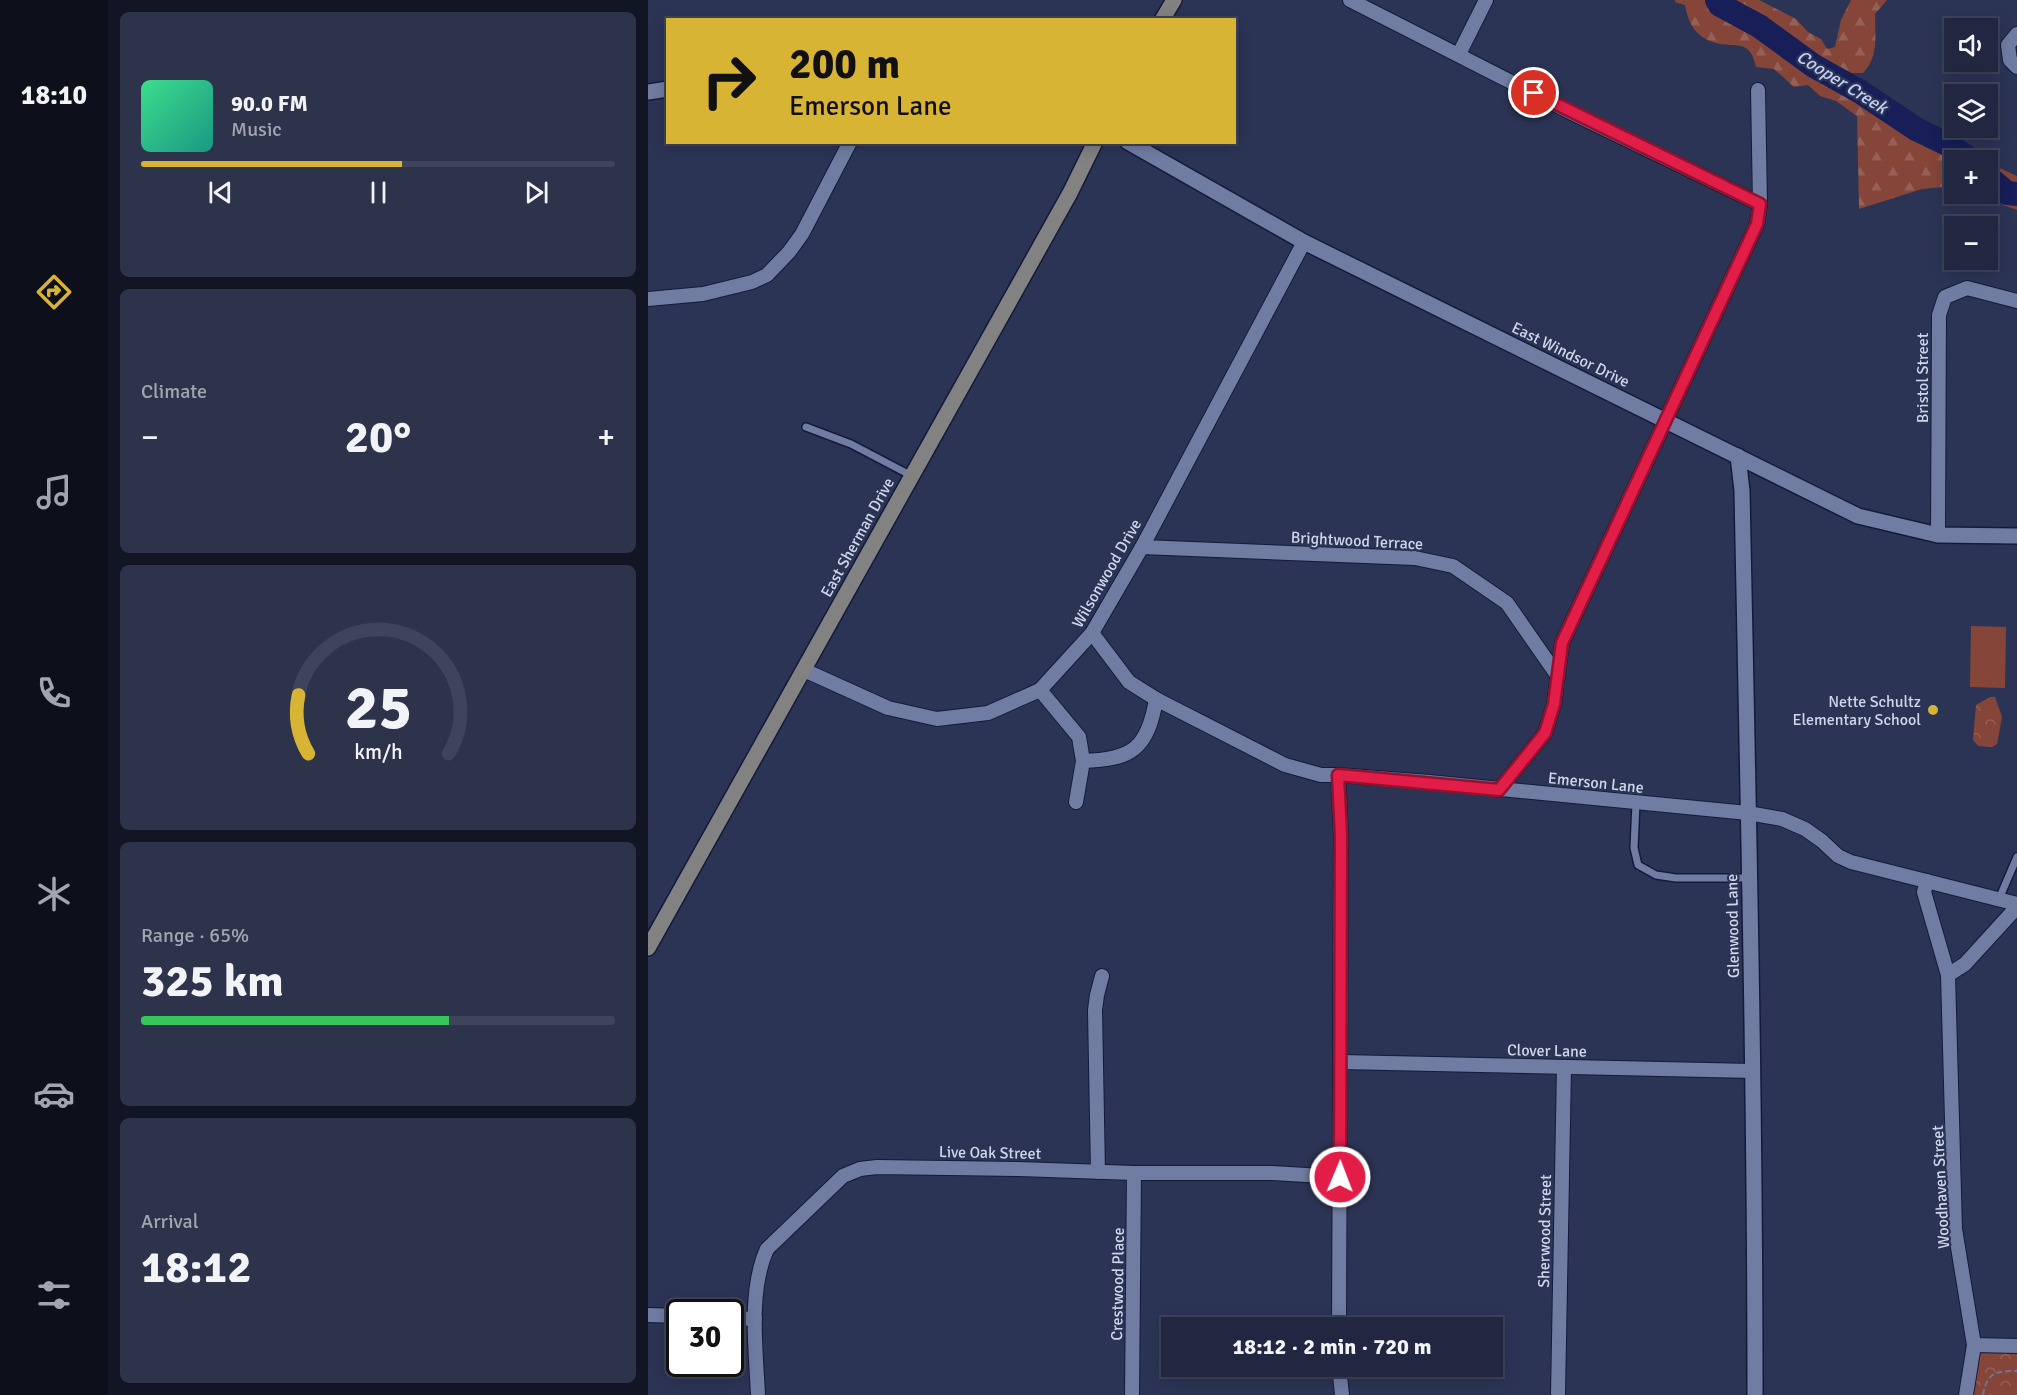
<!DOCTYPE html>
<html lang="en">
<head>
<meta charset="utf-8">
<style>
  body { margin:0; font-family:Signika,sans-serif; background:#2d334b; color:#f1f3f6; height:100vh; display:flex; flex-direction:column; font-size:22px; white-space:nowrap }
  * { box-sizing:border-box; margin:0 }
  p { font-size:20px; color:#a2a5b1 }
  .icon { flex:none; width:33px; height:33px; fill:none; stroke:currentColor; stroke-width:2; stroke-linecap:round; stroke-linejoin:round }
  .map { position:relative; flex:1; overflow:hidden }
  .sheet { display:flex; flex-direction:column; gap:12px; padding:12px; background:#121523; width:540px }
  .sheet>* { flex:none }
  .hud { position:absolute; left:18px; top:18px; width:570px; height:126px; border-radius:0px; box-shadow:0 3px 15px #0003,0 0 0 2px #3e4459; background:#d8b434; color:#111; overflow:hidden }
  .tools { position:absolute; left:1296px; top:18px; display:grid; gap:12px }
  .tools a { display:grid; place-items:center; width:54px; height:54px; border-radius:0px; background:#212740; box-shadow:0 3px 15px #0003,0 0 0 2px #3e4459; font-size:30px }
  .speed { position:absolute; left:18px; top:1299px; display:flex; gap:12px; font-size:30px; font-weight:700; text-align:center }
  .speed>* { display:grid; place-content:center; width:78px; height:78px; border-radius:50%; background:#212740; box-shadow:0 3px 15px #0003,0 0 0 2px #3e4459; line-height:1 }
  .speed .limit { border:3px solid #111; border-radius:9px; background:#fff; color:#111 }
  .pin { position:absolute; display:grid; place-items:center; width:51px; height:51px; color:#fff; margin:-26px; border:3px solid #fff; border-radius:50%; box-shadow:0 2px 6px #0007 }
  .me { position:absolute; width:66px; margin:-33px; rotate:1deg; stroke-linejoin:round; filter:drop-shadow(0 0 4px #0008) }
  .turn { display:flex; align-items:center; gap:21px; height:126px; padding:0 24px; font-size:27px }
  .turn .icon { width:78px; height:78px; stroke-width:2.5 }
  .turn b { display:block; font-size:42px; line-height:51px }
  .big { font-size:45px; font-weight:700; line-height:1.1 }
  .sheet .card { flex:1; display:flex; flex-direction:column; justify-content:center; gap:9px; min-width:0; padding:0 21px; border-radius:9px; background:#2d334b }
  .sheet .dial { align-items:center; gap:0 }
  .dial svg { height:156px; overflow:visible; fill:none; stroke:#3e4459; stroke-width:7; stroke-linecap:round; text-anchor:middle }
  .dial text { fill:#f1f3f6; stroke:none }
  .song { display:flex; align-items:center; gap:18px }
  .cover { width:72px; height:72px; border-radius:9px; background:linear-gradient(135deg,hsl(150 70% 55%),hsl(170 70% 35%)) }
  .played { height:6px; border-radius:3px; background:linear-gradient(90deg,#d8b434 55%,#3e4459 55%) }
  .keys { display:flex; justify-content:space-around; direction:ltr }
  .heat { display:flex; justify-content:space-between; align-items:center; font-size:33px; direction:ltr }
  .charge { height:9px; border-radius:4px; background:linear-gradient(90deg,#34c759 65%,#3e4459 0) }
  .trip { position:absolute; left:513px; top:1317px; width:342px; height:60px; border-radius:0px; background:#212740; box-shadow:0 3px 15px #0003,0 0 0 2px #3e4459; font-weight:700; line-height:60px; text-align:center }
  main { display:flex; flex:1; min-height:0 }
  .dock { display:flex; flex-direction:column; width:108px; justify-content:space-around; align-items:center; background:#0d101a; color:#a2a5b1 }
  .dock .icon { width:42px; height:42px }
  .dock .active { color:#d8b434 }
  .dock b { font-size:27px; color:#f1f3f6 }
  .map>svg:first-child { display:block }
</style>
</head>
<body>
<main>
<nav class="dock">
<b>18:10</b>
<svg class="icon active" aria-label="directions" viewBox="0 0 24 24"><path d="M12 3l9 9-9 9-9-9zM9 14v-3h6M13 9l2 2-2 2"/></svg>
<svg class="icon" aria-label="music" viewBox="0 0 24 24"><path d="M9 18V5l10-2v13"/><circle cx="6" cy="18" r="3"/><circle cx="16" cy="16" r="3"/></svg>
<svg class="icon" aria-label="phone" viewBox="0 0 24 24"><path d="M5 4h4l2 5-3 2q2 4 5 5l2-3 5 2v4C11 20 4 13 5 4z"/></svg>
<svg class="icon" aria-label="climate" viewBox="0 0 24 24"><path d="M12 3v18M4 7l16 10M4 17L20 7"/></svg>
<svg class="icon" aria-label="car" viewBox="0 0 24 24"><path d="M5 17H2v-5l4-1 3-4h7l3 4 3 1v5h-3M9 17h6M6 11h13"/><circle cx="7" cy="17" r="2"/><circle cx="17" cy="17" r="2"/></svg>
<svg class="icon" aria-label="filters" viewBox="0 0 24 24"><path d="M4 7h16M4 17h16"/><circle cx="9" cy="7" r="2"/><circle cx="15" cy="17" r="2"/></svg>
</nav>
<section class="sheet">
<div class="card">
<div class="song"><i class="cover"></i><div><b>90.0 FM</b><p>Music</p></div></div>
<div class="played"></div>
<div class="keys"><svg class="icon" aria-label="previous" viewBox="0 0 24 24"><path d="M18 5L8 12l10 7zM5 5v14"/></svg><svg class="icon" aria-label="pause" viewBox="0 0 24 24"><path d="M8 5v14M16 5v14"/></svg><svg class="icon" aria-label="next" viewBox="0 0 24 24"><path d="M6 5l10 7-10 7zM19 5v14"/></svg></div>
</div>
<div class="card"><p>Climate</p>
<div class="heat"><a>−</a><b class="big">20°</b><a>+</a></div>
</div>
<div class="card dial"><svg viewBox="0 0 100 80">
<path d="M14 69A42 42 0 1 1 86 69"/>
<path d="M14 69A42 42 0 0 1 9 39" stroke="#d8b434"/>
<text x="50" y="56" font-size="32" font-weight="700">25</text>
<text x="50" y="72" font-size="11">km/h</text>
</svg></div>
<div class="card"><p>Range · 65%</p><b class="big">325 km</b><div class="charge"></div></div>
<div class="card"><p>Arrival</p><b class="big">18:12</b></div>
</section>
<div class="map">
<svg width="1369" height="1395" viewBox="0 0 1369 1395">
  <defs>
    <pattern id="forest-firs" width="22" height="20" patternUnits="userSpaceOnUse" patternTransform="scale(1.5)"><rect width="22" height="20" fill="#854639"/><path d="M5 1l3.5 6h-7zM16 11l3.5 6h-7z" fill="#956056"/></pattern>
    <pattern id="park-crowns" width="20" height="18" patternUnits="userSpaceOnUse" patternTransform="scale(1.5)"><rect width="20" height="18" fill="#854639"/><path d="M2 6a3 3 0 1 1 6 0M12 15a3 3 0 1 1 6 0" fill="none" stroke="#956056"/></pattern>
  </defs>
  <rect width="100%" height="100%" fill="#2c3455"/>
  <g fill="url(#forest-firs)">
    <path d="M1027 0H1111L1148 19 1160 32 1173 39 1179 49 1187 47 1193 20 1203 0H1239L1227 14C1227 35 1231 57 1215 73H1201L1191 83C1221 96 1246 119 1273 138 1284 146 1297 152 1308 160H1306V186L1274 189 1211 209 1209 116 1188 101 1172 96 1160 85 1146 87 1126 69 1108 67C1106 59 1104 51 1096 47 1089 44 1080 46 1072 44 1050 39 1041 27 1037 5L1027 2Z"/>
    <polygon points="1340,163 1369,176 1369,210 1355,205 1340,192"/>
  </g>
  <g fill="url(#park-crowns)">
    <polygon points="1342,697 1347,697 1354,717 1349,744 1344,747 1330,746 1325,740 1328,705"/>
    <polygon points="1326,1345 1369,1346 1369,1395 1317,1395"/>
  </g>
  <polygon fill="#854639" points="1323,626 1358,627 1357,688 1322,687"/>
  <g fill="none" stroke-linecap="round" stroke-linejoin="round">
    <g stroke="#171e58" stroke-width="24">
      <polyline points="1069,0 1072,5 1111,26 1166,66 1211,91 1268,129 1303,146 1323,160"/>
      <polyline points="1340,177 1359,193 1369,194"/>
    </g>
    <defs>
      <g id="service">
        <polyline points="158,427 203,444 264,476"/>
        <polyline points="988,803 986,848 990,865 1008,875 1028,878 1101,878"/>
        <polyline points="1351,899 1369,857"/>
      </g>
      <g id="minor">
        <polyline points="702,0 924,113 1112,204"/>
        <polyline points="1369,34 1360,45 1362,60 1369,67"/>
        <polyline points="811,54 838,0"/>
        <polyline points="0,299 55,294 104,282 119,275 141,252 154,234 202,142"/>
        <polyline points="1290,535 1291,315 1297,297 1319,288 1369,301"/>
        <polyline points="494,547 767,558 805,566 859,603 909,675"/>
        <polyline points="444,633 481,682 508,699 637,765 673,775 690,775 781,782 1100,813 1134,819 1157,829 1174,841 1190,856 1203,862 1369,904"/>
        <polyline points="156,670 240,708 289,719 340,713 392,690 444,633 494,547 656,242"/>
        <polyline points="392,690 431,737 435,761 428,802"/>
        <path d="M435 761C484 760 500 748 508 699"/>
        <polyline points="690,775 693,835 691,1328"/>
        <polyline points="851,790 897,733 906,704 914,643 1109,224 1112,204 1110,90"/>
        <polyline points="1279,881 1276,892 1300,975 1307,1229 1326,1345 1318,1395"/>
        <polyline points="1300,975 1317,964 1369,907"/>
        <polyline points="693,1062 1105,1071"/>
        <polyline points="450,1172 447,1010 449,995 454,976"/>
        <polyline points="0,1315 32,1316"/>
        <polyline points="82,1318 107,1319"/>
        <polyline points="1326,1345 1369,1346"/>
        <polyline points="691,1366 694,1395"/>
        <path d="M110 1395C108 1350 100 1291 119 1249L195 1176 212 1169 229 1167 371 1169 486 1173H625L691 1177"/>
        <polyline points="484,1395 486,1173"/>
        <polyline points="910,1395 916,1067"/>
      </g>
      <g id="tertiary">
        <polyline points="0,92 20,89"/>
        <polyline points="480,142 656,242 1210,516 1290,535 1369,536"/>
        <path d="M1090 456 1094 491C1100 792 1107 1094 1107 1395"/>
      </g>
      <g id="secondary">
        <polyline points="514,20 526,0"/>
        <polyline points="0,948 422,193 447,142"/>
      </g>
    </defs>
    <use href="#service" stroke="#141a3a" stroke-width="10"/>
    <use href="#minor" stroke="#141a3a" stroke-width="16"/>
    <use href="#tertiary" stroke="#141a3a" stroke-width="18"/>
    <use href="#secondary" stroke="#141a3a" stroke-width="18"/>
    <path stroke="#6e7692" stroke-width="2" stroke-dasharray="6 3" stroke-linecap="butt" d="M1335 1395C1339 1372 1348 1371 1369 1371"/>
    <use href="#service" stroke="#717ca3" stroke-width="7"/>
    <use href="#minor" stroke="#717ca3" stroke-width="14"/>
    <use href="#tertiary" stroke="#717ca3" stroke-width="15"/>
    <use href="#secondary" stroke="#838283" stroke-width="15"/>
  </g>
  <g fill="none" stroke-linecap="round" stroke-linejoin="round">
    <defs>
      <polyline id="route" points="692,1177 693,835 690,775 851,790 897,733 906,704 914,643 1109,224 1112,204 886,93"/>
    </defs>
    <use href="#route" stroke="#92132f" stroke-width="15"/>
    <use href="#route" stroke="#e11d48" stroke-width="10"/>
  </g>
  <circle fill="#d8b434" stroke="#2c3455" stroke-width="2" cx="1285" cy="710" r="6"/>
  <g text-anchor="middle" stroke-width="4.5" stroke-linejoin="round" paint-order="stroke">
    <g font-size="16" fill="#cfd6eb" stroke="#2c3455">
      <text transform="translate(923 354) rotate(26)" y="6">East Windsor Drive</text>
      <text transform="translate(1274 378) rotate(-90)" y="6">Bristol Street</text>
      <text transform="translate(209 537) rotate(-61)" y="6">East Sherman Drive</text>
      <text transform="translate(709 540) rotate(3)" y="6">Brightwood Terrace</text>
      <text transform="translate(458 573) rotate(-60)" y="6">Wilsonwood Drive</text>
      <text transform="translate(948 782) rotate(6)" y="6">Emerson Lane</text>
      <text transform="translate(1084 926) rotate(-91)" y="6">Glenwood Lane</text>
      <text transform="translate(899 1050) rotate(1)" y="6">Clover Lane</text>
      <text transform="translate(342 1152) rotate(1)" y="6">Live Oak Street</text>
      <text transform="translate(1292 1187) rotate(-93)" y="6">Woodhaven Street</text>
      <text transform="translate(896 1231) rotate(-89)" y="6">Sherwood Street</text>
      <text transform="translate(469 1284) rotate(-89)" y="6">Crestwood Place</text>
    </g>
    <g font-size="16" fill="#cfd6eb" stroke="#2c3455" text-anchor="end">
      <text x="1273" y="707">Nette Schultz<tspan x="1273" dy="18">Elementary School</tspan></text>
    </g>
    <g font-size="18" font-style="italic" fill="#c4cff5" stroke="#2c3455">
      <text transform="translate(1194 82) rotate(32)" y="6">Cooper Creek</text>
    </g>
  </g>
</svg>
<div class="tools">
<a><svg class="icon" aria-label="sound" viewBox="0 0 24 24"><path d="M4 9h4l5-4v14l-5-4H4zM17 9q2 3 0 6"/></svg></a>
<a><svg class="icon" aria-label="layers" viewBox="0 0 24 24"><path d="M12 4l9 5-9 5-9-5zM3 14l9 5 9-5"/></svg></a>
<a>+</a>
<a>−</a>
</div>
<div class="speed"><div class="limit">30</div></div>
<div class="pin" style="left:886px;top:93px;background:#d93025"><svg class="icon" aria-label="arrive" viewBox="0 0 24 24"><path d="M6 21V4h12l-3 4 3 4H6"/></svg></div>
<svg class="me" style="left:692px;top:1177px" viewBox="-20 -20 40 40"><circle r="17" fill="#e11d48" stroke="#fff" stroke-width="3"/><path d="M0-11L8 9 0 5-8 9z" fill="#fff"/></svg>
<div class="trip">18:12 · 2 min · 720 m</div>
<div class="hud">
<div class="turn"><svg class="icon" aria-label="right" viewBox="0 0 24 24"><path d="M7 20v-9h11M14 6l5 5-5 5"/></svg><div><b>200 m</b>Emerson Lane</div></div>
</div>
</div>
</main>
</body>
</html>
